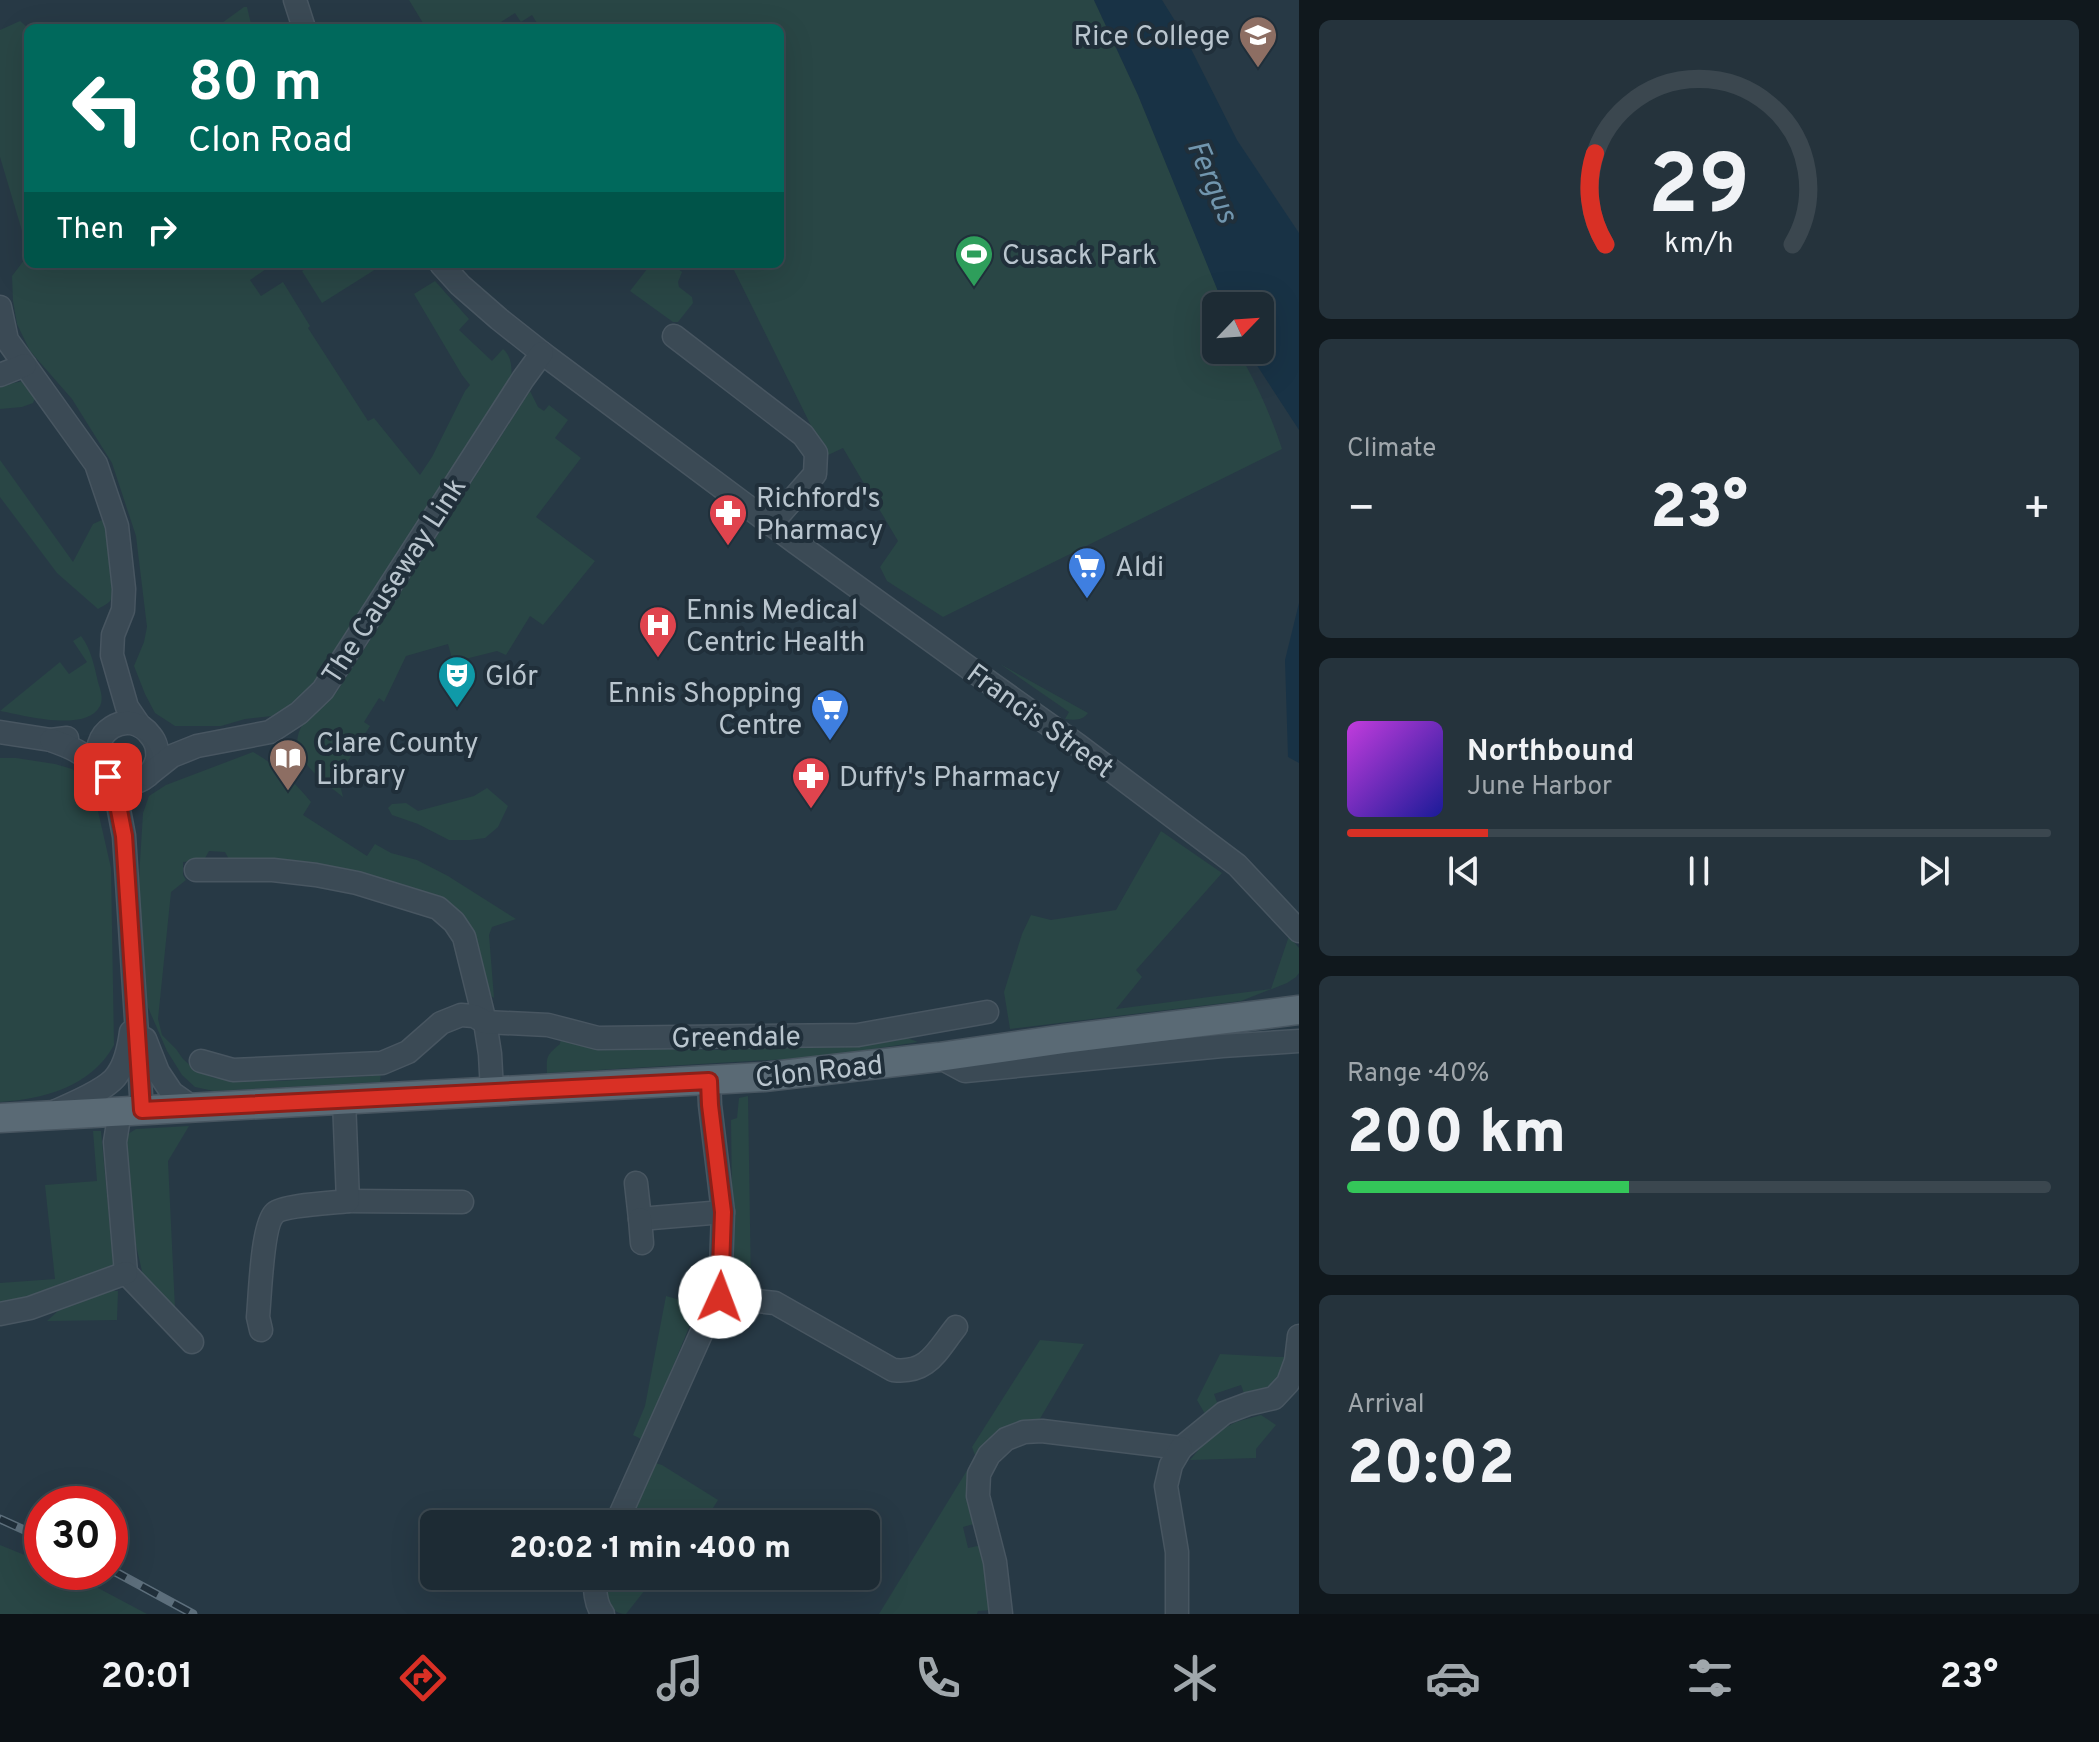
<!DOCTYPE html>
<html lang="en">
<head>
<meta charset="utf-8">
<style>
  body { margin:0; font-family:Overpass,sans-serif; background:#25333c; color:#f1f3f6; height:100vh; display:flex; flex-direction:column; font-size:30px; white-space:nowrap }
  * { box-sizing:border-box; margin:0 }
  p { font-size:26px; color:#a0a7ac }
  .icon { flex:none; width:44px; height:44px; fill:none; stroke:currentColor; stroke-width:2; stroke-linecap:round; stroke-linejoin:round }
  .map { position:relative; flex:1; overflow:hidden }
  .panel { display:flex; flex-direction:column; gap:20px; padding:20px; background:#10181d; width:800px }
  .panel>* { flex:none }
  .top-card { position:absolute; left:24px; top:24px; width:760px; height:244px; border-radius:12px; box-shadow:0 8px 32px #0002,0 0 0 2px #3b474f; background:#00695c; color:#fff; overflow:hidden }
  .needle { width:52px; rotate:65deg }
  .tools { position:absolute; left:1202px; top:292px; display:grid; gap:16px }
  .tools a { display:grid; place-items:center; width:72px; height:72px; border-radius:12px; background:#1d2b34; box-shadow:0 8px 32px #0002,0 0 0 2px #3b474f; font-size:40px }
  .speed { position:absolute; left:24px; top:1486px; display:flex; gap:16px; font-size:40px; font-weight:700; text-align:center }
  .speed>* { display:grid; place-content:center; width:104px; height:104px; border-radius:50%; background:#1d2b34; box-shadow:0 8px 32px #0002,0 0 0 2px #3b474f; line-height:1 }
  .speed .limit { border:12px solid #d22; background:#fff; color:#111 }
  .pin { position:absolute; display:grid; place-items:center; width:68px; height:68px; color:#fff; margin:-34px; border-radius:16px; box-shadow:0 4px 12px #0006 }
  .me { position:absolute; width:88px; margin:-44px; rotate:2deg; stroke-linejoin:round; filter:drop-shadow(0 0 6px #0008) }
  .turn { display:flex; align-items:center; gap:28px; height:168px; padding:0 32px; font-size:36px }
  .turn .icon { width:104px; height:104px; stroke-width:2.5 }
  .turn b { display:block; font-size:56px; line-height:68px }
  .then { display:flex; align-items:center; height:76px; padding:0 32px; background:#0003; gap:16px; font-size:30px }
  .big { font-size:60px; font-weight:800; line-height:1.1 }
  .panel .widget { flex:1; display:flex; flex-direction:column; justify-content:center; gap:12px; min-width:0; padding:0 28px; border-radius:12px; background:#25333c }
  .panel .dial { align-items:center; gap:0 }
  .dial svg { height:208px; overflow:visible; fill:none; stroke:#3b474f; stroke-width:7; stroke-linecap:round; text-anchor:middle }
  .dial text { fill:#f1f3f6; stroke:none }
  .song { display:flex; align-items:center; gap:24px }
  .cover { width:96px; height:96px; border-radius:12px; background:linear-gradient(135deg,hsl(290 70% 55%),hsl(240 70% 35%)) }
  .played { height:8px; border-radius:4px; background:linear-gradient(90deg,#d93025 20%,#3b474f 20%) }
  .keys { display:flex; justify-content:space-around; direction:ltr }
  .heat { display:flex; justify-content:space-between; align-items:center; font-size:44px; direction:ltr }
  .charge { height:12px; border-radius:6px; background:linear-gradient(90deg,#34c759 40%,#3b474f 0) }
  .trip { position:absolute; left:420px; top:1510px; width:460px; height:80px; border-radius:12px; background:#1d2b34; box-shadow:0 8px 32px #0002,0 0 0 2px #3b474f; font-weight:800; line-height:80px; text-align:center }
  .dock { display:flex; height:128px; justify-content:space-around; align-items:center; background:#0c1115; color:#a0a7ac }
  .dock .icon { width:56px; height:56px }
  .dock .selected { color:#d93025 }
  .dock b { font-size:36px; color:#f1f3f6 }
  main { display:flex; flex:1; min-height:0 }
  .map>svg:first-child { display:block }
</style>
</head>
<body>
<main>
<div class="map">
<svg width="1299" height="1614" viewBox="0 0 1299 1614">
  <rect width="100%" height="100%" fill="#273945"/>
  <g fill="#294645">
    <path d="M409 0H1094L1138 95 1222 300 1218 306H1216L1215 311 1216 350H1237C1256 382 1270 413 1282 449L943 617 887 581 880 567 898 541 843 448 826 456 731 264H780V28H540L532 15 521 22 515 13 496 25 497 28H426Z"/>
    <polygon points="244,7 247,7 252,28 215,28"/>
    <polygon points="20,21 28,28 28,251 0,157 0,30"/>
    <path d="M28 255V264H271L272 265 250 280 261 296 283 282 310 326 308 328 368 421 374 418 420 475 432 457 465 391 470 385 462 375 414 294 435 281 469 319 459 330 492 361 503 349C512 357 511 366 512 377L320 676 297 700 272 716 245 719 221 726H175L155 713 145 694 134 666 144 642 147 627 136 536 112 463 72 399 30 351 17 324 13 301 12 276Z"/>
    <polygon points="314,264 376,264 376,269 322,303 302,271"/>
    <polygon points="651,264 672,264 682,272 678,282 679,287 692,297 693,303 678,322 673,322 630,291"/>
    <polygon points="23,381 37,393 33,403 22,407 0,409 0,386"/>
    <path d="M530 391 538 407 544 411 549 405 568 420 555 438 581 458 536 517 595 561 543 625 530 616 506 655 497 651 453 662 448 644 406 656 384 702 379 698 364 722 370 726 338 777 343 797C323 781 281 753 304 723 312 712 326 703 336 693Z"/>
    <path d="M0 460 73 562 93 524 104 519C108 539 122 578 113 597 110 603 103 606 98 609L57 573 0 497Z"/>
    <path d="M81 636C91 649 94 665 98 682 100 689 104 698 100 706 86 733 23 715 0 711L60 662 69 674 87 662 73 641Z"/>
    <path d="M1000 664 1088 713C1082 721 1075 720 1065 719L1069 712Z"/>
    <path d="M253 752C276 765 295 782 311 802L303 815 367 856 375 844 391 853 417 860 448 876 516 919 492 927 489 935 494 998 487 993 456 912 230 861 225 852 209 851 204 860 183 862V875L186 880 171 892 158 1019 162 1035 176 1049 183 1059 195 1070 214 1078 278 1081 371 1076V1073L381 1072 380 1082 214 1091 195 1087 182 1075 167 1051 143 996 139 878 143 813 149 796 166 785Z"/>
    <path d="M0 758H16L55 764 72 769 86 782 95 798 111 868 114 1045C91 1087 43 1099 0 1102Z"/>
    <polygon points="487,788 508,806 498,827 485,838 470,840 449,840 418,824 392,815 388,808 392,804 406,803 418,811 474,796"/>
    <polygon points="1161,831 1222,873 1136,970 1142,977 1116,1009 1271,989 1289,936 1299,948 1299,973 1296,977 1287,983 1241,1001 1010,1029 1004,992 1022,934 1031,915 1051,920 1116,910"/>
    <path d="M899 1035 918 1042 822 1057 547 1073C546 1056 547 1055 560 1044L561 1037 599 1048 715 1050 823 1046Z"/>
    <polygon points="748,1096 751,1288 733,1276 731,1120 737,1118 739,1098"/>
    <polygon points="189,1126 168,1161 175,1309 145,1284 119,1172 128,1134 136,1129"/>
    <polygon points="93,1131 101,1131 114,1270 42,1298 0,1304 0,1283 55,1279 45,1185 97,1181"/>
    <polygon points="111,1291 118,1291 117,1320 47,1321 58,1311"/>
    <polygon points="666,1296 698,1305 643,1440 633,1435 645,1406"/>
    <polygon points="1040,1340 1084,1344 1038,1422 976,1458 972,1447"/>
    <path d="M1220 1354 1279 1357H1288C1278 1382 1271 1388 1245 1396L1241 1385 1214 1394 1218 1405 1205 1414 1197 1400Z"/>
    <polygon points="1261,1415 1276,1425 1256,1449 1256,1458 1190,1460 1211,1435 1236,1422"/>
    <polygon points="974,1459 970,1493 977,1523 963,1527 968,1548 982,1545 992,1610 978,1611 977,1614 879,1614"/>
    <polygon points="655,1463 662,1465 718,1500 703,1524 628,1524"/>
    <polygon points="0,1545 42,1562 42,1572 68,1572 147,1614 0,1614"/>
    <path d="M608 1576H656L626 1614C606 1614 604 1591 608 1576Z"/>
  </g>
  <g fill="#183245">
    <polygon points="1094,0 1162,0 1185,37 1237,140 1299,233 1299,430 1247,350 1260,350 1260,306 1224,306 1138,95"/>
    <polygon points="1299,603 1299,763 1288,757 1285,660"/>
  </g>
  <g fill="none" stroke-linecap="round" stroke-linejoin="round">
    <defs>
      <g id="minor">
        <polyline points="295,0 304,28"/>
        <polyline points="441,264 460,285 499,319 542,353 795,542 972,670 1079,746 1237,865 1299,931"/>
        <polyline points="0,307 7,340 96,464 117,526 124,589 123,610 113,635 112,655 127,707 140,726"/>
        <polyline points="674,336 803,435 816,453 815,474 771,524"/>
        <polyline points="0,375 25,365"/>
        <polyline points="0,732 51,740 67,738"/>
        <path d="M51 740C61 744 71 747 80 753 99 765 117 794 143 779 150 775 155 767 157 759 158 751 156 742 151 736 130 706 84 732 102 769"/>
        <polyline points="148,775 172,756 197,746 270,732 299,713 323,690 523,379 542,353"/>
        <polyline points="108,777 118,805 124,836 142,1110"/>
        <polyline points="196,870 273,870 316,875 357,883 438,908 454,922 464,937 485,1022 490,1054 492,1091"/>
        <polyline points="145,1039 158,1072 172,1093 192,1107"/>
        <polyline points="939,1057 965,1071 1222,1046 1299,1041"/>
        <polyline points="201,1061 233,1070 382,1063 408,1052 441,1023 461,1015 474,1016 485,1022 548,1025 598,1038 858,1035 987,1012"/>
        <polyline points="709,1081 710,1105 723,1212 720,1297"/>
        <path d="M56 1111C72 1104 108 1089 117 1075 126 1063 129 1047 131 1032"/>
        <polyline points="120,1111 115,1142 126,1273"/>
        <polyline points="636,1183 640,1219 723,1212"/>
        <polyline points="348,1201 462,1202"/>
        <polyline points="640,1219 642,1243"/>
        <polyline points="126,1273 192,1342"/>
        <polyline points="0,1314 30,1308 126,1273"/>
        <path d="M261 1330 258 1317C260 1297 262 1224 275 1213 284 1205 333 1203 348 1201L344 1100"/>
        <path d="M616 1524 705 1325 720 1297 775 1303 893 1370C928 1374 936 1352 956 1327"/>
        <path d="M597 1576C593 1588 596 1605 603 1614"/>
        <polyline points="1001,1614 995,1562 978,1496 979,1474 989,1455 1006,1439 1024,1432 1042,1431 1181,1448 1224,1413 1248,1404 1274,1398 1288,1383 1296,1361 1299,1336"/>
        <polyline points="1177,1614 1177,1552 1166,1486 1171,1465 1181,1448"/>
      </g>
      <polyline id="major" points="0,1118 764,1077 939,1057 1064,1039 1299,1010"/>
    </defs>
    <use href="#minor" stroke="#485661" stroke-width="25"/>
    <use href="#major" stroke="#485661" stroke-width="31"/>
    <use href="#minor" stroke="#3b4a55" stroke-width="22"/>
    <use href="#major" stroke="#5a6a75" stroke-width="28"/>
    <defs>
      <g id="rail">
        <polyline points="0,1519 42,1538"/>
        <polyline points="110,1569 193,1614"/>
      </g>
    </defs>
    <use href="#rail" stroke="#5d6f7c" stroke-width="9"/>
    <use href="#rail" stroke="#202f3a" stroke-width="6" stroke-dasharray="18" stroke-linecap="butt"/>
  </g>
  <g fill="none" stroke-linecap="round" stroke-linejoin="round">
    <defs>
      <polyline id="route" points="108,777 118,805 124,836 142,1110 709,1081 710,1105 723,1212 720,1297"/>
    </defs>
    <use href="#route" stroke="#8d1f18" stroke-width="20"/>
    <use href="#route" stroke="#d93025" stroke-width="14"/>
  </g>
  <defs>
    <symbol id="school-pin" viewBox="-11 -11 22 30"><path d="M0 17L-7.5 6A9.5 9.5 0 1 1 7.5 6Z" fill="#8d6e63" stroke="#202f3a"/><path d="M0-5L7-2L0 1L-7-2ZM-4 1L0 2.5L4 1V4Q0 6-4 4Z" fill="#fff"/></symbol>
    <symbol id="stadium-pin" viewBox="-11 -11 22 30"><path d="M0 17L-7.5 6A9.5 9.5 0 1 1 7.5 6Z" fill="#2e9e5b" stroke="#202f3a"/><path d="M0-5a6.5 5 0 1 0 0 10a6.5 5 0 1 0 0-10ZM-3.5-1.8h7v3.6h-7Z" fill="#fff"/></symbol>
    <symbol id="pharmacy-pin" viewBox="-11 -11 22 30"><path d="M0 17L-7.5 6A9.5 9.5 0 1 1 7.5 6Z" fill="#e0444e" stroke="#202f3a"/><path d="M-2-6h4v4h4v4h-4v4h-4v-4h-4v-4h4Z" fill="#fff"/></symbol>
    <symbol id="supermarket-pin" viewBox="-11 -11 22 30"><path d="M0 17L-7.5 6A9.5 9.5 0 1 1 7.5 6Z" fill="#3f7fe0" stroke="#202f3a"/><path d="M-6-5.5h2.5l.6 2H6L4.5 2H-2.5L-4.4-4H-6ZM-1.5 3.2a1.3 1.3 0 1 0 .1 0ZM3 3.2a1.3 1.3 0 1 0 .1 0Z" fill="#fff"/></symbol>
    <symbol id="hospital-pin" viewBox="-11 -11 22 30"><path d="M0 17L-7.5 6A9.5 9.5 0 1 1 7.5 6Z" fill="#e0444e" stroke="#202f3a"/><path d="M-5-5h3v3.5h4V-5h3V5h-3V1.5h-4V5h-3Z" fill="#fff"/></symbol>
    <symbol id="theatre-pin" viewBox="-11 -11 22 30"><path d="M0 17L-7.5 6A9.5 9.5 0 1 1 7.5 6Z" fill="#0f9aa8" stroke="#202f3a"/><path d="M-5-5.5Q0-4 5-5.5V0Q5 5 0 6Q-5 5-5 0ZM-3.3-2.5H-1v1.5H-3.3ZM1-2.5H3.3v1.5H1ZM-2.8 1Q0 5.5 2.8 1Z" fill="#fff"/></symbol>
    <symbol id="library-pin" viewBox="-11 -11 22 30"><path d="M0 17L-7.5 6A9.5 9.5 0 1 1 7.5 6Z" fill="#8d6e63" stroke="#202f3a"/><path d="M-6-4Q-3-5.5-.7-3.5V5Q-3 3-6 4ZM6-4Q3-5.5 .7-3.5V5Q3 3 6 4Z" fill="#fff"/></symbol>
  </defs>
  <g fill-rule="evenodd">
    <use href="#school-pin" x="1236" y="13" width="44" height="60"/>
    <use href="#stadium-pin" x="952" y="232" width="44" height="60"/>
    <use href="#pharmacy-pin" x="706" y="491" width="44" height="60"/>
    <use href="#supermarket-pin" x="1065" y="544" width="44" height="60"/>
    <use href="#hospital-pin" x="636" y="603" width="44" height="60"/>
    <use href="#theatre-pin" x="435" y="653" width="44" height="60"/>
    <use href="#supermarket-pin" x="808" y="686" width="44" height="60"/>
    <use href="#library-pin" x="266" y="736" width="44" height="60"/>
    <use href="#pharmacy-pin" x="789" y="754" width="44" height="60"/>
  </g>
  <g text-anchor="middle" stroke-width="8" stroke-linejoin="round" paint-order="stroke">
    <g font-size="28" fill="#b9c5ce" stroke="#202f3a" text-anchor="start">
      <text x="1230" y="45" text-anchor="end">Rice College</text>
      <text x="1002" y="264">Cusack Park</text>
      <text x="756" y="507">Richford's<tspan x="756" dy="32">Pharmacy</tspan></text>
      <text x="1115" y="576">Aldi</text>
      <text x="686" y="619">Ennis Medical<tspan x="686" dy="32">Centric Health</tspan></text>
      <text x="485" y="685">Glór</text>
      <text x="802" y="702" text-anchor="end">Ennis Shopping<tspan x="802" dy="32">Centre</tspan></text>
      <text x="316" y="752">Clare County<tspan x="316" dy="32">Library</tspan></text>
      <text x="839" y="786">Duffy's Pharmacy</text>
    </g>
    <g font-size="28" fill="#b9c5ce" stroke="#202f3a">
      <text transform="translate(393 580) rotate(-57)" y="10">The Causeway Link</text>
      <text transform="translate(1041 720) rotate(36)" y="10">Francis Street</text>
      <text transform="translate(736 1036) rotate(-1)" y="10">Greendale</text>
      <text transform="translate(819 1070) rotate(-6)" y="10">Clon Road</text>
    </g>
    <g font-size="30" font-style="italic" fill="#7196ae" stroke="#202f3a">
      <text transform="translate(1213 181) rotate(67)" y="10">Fergus</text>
    </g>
  </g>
</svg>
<div class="tools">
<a><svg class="needle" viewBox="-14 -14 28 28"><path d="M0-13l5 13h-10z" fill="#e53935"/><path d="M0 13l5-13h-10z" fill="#a0a7ac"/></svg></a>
</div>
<div class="speed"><div class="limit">30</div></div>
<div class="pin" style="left:108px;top:777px;background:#d93025"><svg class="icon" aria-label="arrive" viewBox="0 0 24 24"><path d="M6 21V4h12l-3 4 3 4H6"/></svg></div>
<svg class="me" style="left:720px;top:1297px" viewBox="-20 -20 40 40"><circle r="19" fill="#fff"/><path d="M0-13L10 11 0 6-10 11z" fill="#d93025"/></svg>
<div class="trip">20:02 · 1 min · 400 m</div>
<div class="top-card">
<div class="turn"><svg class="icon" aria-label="left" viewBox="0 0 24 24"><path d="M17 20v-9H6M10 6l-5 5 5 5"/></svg><div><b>80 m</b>Clon Road</div></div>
<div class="then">Then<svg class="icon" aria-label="right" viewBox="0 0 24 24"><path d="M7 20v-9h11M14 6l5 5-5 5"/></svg></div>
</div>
</div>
<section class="panel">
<div class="widget dial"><svg viewBox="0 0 100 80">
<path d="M14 69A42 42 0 1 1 86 69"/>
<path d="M14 69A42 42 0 0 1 10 34" stroke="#d93025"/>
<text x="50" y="56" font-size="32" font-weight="700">29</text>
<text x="50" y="72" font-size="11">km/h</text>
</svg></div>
<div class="widget"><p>Climate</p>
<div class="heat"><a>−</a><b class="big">23°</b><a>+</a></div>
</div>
<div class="widget">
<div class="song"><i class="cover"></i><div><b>Northbound</b><p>June Harbor</p></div></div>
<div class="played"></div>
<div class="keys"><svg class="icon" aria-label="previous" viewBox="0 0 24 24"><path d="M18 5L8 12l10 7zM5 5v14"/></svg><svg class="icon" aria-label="pause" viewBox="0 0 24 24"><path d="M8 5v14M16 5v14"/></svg><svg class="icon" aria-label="next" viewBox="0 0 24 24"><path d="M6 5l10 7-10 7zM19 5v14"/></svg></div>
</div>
<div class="widget"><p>Range · 40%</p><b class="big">200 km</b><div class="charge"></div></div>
<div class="widget"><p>Arrival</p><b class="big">20:02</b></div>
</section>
</main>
<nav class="dock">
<b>20:01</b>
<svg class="icon selected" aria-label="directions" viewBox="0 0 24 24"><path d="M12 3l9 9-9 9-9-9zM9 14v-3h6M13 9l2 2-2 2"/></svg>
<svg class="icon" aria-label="music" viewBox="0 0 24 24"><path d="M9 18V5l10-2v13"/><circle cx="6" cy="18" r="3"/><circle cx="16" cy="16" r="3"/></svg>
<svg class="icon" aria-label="phone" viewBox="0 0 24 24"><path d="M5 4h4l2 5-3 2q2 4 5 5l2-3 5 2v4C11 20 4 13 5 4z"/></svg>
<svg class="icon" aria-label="climate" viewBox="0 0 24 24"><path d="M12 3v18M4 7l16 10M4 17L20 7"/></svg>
<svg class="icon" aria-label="car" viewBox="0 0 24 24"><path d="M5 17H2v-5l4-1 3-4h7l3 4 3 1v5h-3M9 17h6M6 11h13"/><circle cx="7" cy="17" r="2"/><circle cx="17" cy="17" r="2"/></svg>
<svg class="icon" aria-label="filters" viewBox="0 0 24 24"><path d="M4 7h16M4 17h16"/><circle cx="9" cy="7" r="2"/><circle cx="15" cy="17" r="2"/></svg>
<b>23°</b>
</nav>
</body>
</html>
